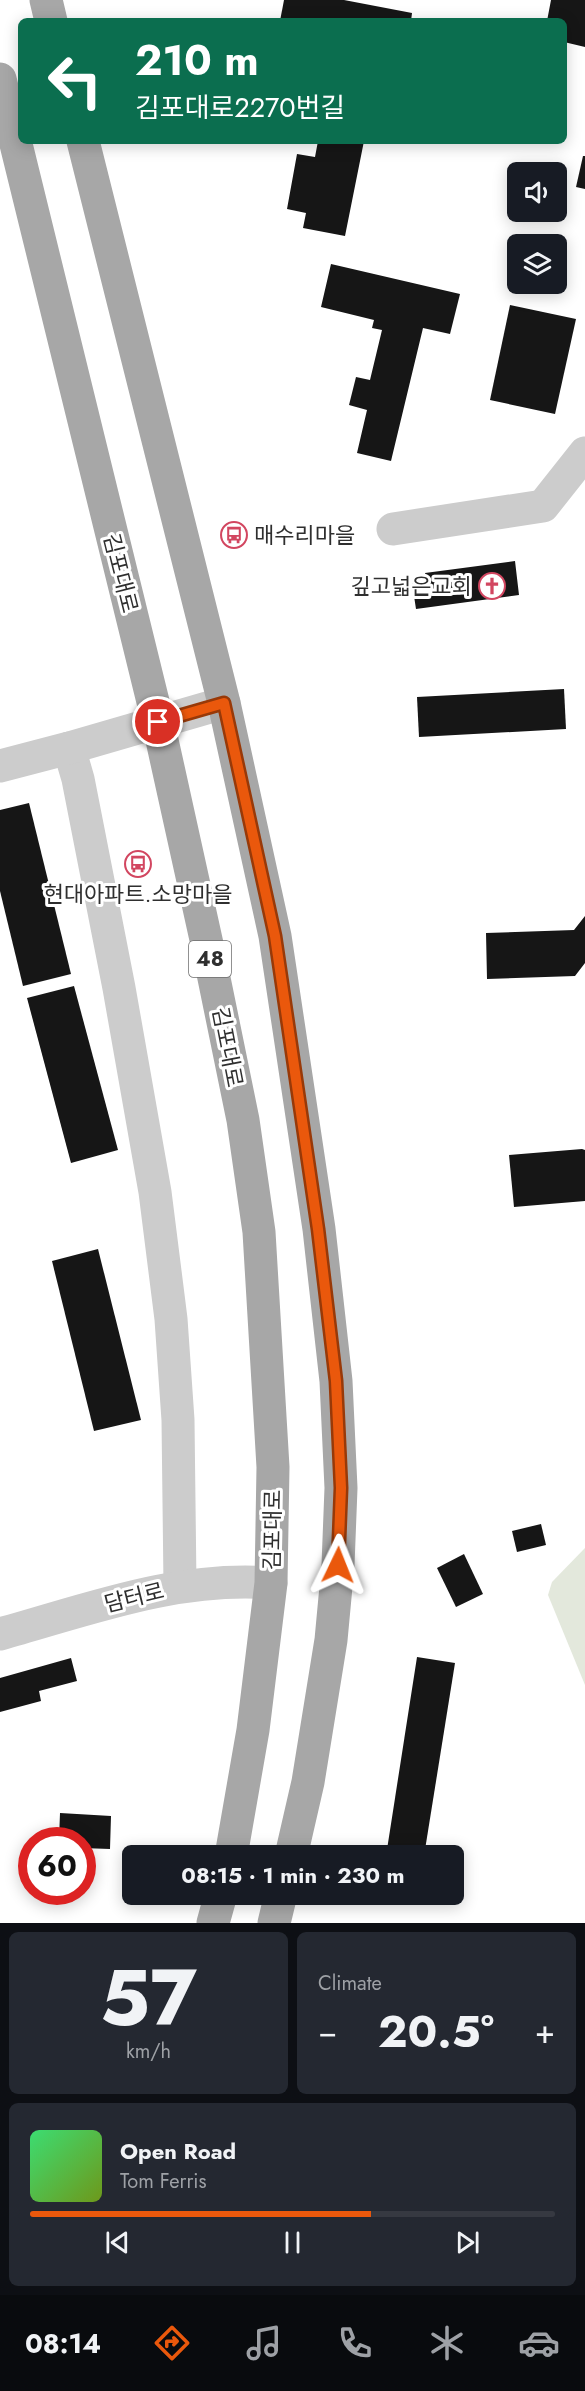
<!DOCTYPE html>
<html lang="en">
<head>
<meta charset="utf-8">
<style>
  body { margin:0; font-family:Jost,"Noto Sans KR",sans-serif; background:#242831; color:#f1f3f6; height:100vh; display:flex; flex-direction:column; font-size:22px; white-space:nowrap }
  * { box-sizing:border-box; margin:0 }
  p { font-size:20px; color:#9ea1a6 }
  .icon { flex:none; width:33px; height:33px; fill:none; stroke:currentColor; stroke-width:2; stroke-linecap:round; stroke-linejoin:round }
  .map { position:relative; height:1923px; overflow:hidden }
  .side { display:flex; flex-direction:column; gap:9px; padding:9px; background:#0d0f14; flex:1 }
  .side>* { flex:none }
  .banner { position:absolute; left:18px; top:18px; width:549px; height:126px; border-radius:9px; box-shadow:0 3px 15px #0003; background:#0b6e4f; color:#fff; overflow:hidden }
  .buttons { position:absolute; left:507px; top:162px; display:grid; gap:12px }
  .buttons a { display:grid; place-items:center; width:60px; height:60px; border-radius:9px; background:#171b24; box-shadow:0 3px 15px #0003; font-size:30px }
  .speed { position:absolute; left:18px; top:1827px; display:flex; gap:12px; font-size:30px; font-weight:700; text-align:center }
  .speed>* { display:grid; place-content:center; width:78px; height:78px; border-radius:50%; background:#171b24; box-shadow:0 3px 15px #0003; line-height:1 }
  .speed .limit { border:9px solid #d22; background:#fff; color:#111 }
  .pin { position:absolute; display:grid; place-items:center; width:51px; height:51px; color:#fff; margin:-26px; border:3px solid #fff; border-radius:50%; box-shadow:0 2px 6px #0007 }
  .me { position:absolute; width:66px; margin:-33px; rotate:2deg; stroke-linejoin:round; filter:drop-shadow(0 0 4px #0008) }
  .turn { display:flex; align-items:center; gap:21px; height:126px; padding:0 18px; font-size:27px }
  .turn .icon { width:78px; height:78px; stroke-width:2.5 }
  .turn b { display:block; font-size:42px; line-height:51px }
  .big { font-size:45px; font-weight:700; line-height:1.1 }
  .side .widget { flex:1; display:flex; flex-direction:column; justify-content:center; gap:9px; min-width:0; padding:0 21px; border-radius:9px; background:#242831 }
  .side .dial { align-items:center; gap:0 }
  .dial b { font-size:78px; line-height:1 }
  .song { display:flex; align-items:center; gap:18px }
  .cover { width:72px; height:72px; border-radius:9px; background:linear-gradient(135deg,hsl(140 70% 55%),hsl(80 70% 35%)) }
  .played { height:6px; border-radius:3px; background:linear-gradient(90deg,#ea580c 65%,#363941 65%) }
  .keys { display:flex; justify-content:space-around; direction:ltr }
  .heat { display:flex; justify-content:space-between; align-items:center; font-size:33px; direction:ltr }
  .side .tiles { flex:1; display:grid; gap:9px; grid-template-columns:1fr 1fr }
  .widget:last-child { grid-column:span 2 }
  .trip { position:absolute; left:122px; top:1845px; width:342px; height:60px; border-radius:9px; background:#171b24; box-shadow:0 3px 15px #0003; font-weight:700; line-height:60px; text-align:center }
  .menu { display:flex; height:96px; justify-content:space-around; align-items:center; background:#090b0e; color:#9ea1a6 }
  .menu .icon { width:42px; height:42px }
  .menu .on { color:#ea580c }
  .menu b { font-size:27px; color:#f1f3f6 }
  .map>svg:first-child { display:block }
</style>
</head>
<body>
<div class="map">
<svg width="585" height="1923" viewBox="0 0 585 1923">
  <rect width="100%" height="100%" fill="#fff"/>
  <polygon fill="#e3e8dc" points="585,1548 585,1685 548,1595 552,1582"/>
  <g fill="#161616">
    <polygon points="284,0 344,0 412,13 411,21 280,21"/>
    <polygon points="551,0 585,0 585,47 564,42 564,21 547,21"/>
    <polygon points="318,141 364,141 345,236 303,228 306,213 287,209 297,154 315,157"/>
    <polygon points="583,156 585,156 585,189 576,187"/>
    <polygon points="331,264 460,294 450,334 423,328 391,461 357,453 367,410 349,405 356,377 370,380 382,330 372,328 374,320 321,307"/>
    <polygon points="510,305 576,319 555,414 490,400"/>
    <polygon points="515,561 519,595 416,609 412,583 427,581 425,573"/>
    <polygon points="564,689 566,729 419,737 417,697"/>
    <polygon points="29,803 71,974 23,986 0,891 0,810"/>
    <polygon points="585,916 585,963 575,976 487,979 486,933 574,930"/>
    <polygon points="74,986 118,1150 71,1163 27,998"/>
    <polygon points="582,1149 585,1150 585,1201 514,1207 509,1155"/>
    <polygon points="98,1249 141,1420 94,1431 52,1261"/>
    <polygon points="541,1524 546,1545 517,1552 512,1531"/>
    <polygon points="464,1554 483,1594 456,1607 437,1568"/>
    <polygon points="417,1657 455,1663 424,1856 386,1856"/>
    <polygon points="71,1658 77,1681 39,1691 41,1701 0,1712 0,1678"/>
    <polygon points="60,1813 111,1816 110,1849 82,1848 82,1840 59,1840"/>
  </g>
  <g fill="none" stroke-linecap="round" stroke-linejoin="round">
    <g stroke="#ccc" stroke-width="33">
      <polyline points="393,529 543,506 585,453"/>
      <polyline points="69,748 78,779 119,988 155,1192 171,1319 178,1420 180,1585"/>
      <polyline points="0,766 69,748 224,703"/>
      <path d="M0 1634C90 1609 176 1576 271 1583"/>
    </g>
    <g stroke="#a7a7a7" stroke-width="33">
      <polyline points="46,0 51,21"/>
      <polyline points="0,79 158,722 207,944 243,1120 259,1232 273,1467 271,1583 253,1730 231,1856"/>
      <polyline points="83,141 224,703 275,936 319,1229 336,1381 341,1488 338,1565 331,1640 308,1782 291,1856"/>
      <polyline points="213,1923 221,1894"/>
      <polyline points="274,1923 281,1894"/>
    </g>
  </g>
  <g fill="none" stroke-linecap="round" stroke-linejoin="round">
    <defs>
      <polyline id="route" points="158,722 224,703 275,936 318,1229 336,1381 341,1488 338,1565"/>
    </defs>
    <use href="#route" stroke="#983908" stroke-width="15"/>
    <use href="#route" stroke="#ea580c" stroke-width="10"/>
  </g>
  <defs>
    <symbol id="bus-ring" viewBox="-11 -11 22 22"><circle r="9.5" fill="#fff" stroke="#d24660" stroke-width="1.5"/><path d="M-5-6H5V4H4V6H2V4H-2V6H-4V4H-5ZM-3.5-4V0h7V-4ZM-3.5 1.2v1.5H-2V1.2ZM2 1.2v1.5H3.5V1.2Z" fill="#d24660"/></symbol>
    <symbol id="church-ring" viewBox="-11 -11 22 22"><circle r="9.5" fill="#fff" stroke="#d24660" stroke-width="1.5"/><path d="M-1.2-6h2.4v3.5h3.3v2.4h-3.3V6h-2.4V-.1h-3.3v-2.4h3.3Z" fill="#d24660"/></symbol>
  </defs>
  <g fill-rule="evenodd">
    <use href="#bus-ring" x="219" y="520" width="30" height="30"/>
    <use href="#church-ring" x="477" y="571" width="30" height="30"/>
    <use href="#bus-ring" x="123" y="849" width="30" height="30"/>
  </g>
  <g text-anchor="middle" stroke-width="6" stroke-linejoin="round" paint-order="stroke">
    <rect fill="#fff" stroke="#6d6d6d" stroke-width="1.5" x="189" y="941" width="42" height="36" rx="4.5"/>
    <g font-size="21" font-weight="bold" fill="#2f2f2f">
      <text x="210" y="966">48</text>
    </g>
    <g font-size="22" fill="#2f2f2f" stroke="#fff" text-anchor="start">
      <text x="254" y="543">매수리마을</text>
      <text x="472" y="594" text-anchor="end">깊고넓은교회</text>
      <text x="138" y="902" text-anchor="middle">현대아파트.소망마을</text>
    </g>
    <g font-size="22" fill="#2f2f2f" stroke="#fff">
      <text transform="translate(121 573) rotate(76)" y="8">김포대로</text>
      <text transform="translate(228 1047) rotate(79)" y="8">김포대로</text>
      <text transform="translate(272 1530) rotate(-89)" y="8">김포대로</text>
      <text transform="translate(134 1597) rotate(-14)" y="8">담터로</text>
    </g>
  </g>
</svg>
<div class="buttons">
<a><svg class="icon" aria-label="sound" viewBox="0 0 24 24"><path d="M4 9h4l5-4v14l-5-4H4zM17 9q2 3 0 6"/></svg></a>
<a><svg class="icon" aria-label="layers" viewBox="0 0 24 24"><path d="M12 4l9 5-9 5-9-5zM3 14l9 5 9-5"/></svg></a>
</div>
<div class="speed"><div class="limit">60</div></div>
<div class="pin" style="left:158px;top:722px;background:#d93025"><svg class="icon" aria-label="arrive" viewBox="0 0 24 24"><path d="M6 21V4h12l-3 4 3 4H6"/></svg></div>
<svg class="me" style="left:338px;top:1565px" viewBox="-20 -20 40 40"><path d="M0-17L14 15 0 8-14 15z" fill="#ea580c" stroke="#fff" stroke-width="4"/></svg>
<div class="trip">08:15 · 1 min · 230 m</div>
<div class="banner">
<div class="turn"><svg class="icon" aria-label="left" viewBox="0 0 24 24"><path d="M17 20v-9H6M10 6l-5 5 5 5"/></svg><div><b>210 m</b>김포대로2270번길</div></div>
</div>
</div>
<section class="side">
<div class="tiles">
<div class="widget dial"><b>57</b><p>km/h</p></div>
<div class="widget"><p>Climate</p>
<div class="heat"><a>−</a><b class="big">20.5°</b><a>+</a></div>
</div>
<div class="widget">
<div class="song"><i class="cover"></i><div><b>Open Road</b><p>Tom Ferris</p></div></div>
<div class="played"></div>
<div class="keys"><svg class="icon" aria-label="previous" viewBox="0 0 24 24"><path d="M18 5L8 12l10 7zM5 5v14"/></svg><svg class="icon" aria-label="pause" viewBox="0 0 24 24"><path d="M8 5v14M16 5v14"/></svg><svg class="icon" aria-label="next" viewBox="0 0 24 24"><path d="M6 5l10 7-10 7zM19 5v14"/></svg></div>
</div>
</div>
</section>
<nav class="menu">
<b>08:14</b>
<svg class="icon on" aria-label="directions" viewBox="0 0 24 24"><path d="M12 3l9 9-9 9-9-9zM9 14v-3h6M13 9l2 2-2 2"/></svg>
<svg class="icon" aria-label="music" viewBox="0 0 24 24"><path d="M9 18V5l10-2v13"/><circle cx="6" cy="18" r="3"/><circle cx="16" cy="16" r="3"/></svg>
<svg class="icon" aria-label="phone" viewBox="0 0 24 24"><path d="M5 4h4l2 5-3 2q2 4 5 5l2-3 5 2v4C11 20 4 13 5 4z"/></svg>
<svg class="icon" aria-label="climate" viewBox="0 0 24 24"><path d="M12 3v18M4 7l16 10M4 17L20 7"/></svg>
<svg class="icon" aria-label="car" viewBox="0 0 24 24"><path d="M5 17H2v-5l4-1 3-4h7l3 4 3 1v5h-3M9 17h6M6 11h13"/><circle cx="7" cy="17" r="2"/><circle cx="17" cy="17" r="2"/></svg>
</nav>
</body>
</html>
